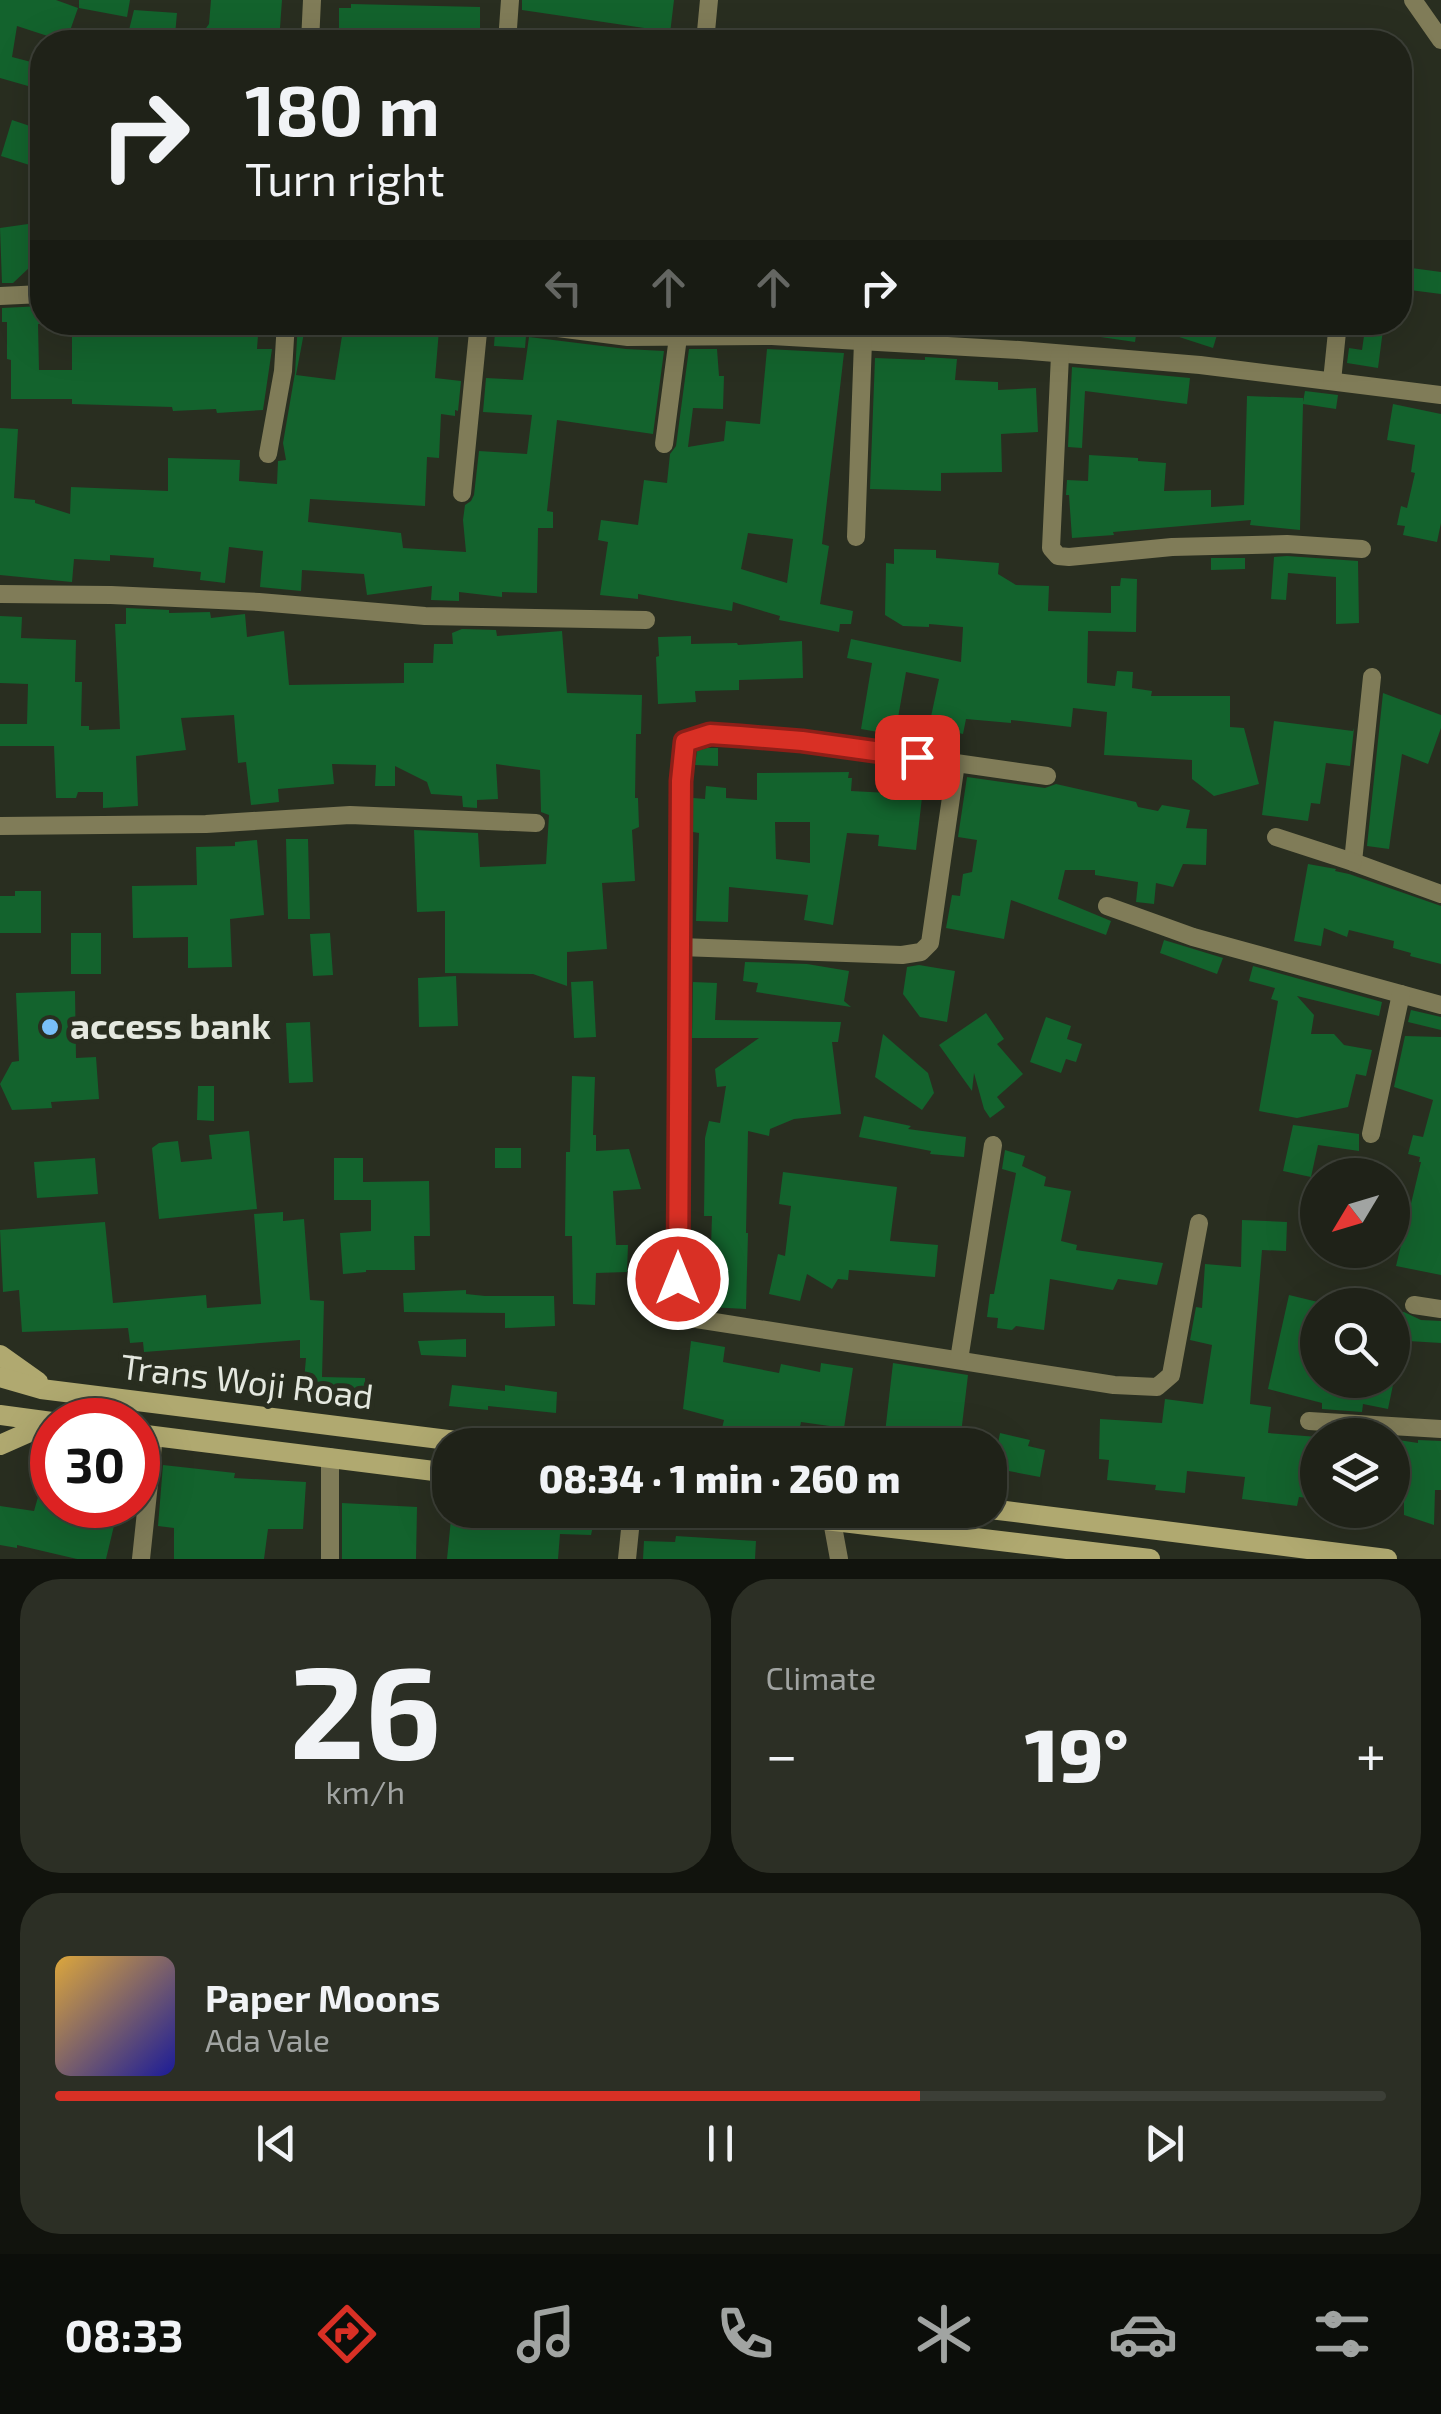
<!DOCTYPE html>
<html lang="en">
<head>
<meta charset="utf-8">
<style>
  body { margin:0; font-family:"Exo 2",sans-serif; background:#2c2f25; color:#f1f3f6; height:100vh; display:flex; flex-direction:column; font-size:38px; white-space:nowrap }
  * { box-sizing:border-box; margin:0 }
  p { font-size:32px; color:#a1a4a2 }
  .icon { flex:none; width:55px; height:55px; fill:none; stroke:currentColor; stroke-width:2; stroke-linecap:round; stroke-linejoin:round }
  .map { position:relative; height:1559px; overflow:hidden }
  .drawer { display:flex; flex-direction:column; gap:20px; padding:20px; background:#11130d; flex:1 }
  .drawer>* { flex:none }
  .top-card { position:absolute; left:30px; top:30px; width:1382px; height:305px; border-radius:40px; box-shadow:0 10px 40px #0002,0 0 0 2px #3c3f37; background:#1f2218; color:#f1f3f6; overflow:hidden }
  .needle { width:65px; rotate:232deg }
  .controls { position:absolute; left:1300px; top:1158px; display:grid; gap:20px }
  .controls a { display:grid; place-items:center; width:110px; height:110px; border-radius:50%; background:#1f2218; box-shadow:0 10px 40px #0002,0 0 0 2px #3c3f37; font-size:50px }
  .speed { position:absolute; left:30px; top:1398px; display:flex; gap:20px; font-size:50px; font-weight:700; text-align:center }
  .speed>* { display:grid; place-content:center; width:130px; height:130px; border-radius:50%; background:#1f2218; box-shadow:0 10px 40px #0002,0 0 0 2px #3c3f37; line-height:1 }
  .speed .limit { border:15px solid #d22; background:#fff; color:#111 }
  .pin { position:absolute; display:grid; place-items:center; width:85px; height:85px; color:#fff; margin:-42px; border-radius:20px; box-shadow:0 5px 15px #0006 }
  .me { position:absolute; width:110px; margin:-55px; rotate:0deg; stroke-linejoin:round; filter:drop-shadow(0 0 8px #0008) }
  .turn { display:flex; align-items:center; gap:35px; height:210px; padding:0 50px; font-size:45px }
  .turn .icon { width:130px; height:130px; stroke-width:2.5 }
  .turn b { display:block; font-size:70px; line-height:85px }
  .lanes { display:flex; align-items:center; height:95px; padding:0 50px; background:#0003; justify-content:center; gap:50px; direction:ltr }
  .lanes .off { opacity:.35 }
  .big { font-size:75px; font-weight:800; line-height:1.1 }
  .drawer .widget { flex:1; display:flex; flex-direction:column; justify-content:center; gap:15px; min-width:0; padding:0 35px; border-radius:40px; background:#2c2f25 }
  .drawer .dial { align-items:center; gap:0 }
  .dial b { font-size:130px; line-height:1 }
  .song { display:flex; align-items:center; gap:30px }
  .cover { width:120px; height:120px; border-radius:15px; background:linear-gradient(135deg,hsl(40 70% 55%),hsl(240 70% 35%)) }
  .played { height:10px; border-radius:5px; background:linear-gradient(90deg,#d93025 65%,#3c3f37 65%) }
  .keys { display:flex; justify-content:space-around; direction:ltr }
  .heat { display:flex; justify-content:space-between; align-items:center; font-size:55px; direction:ltr }
  .drawer .tiles { flex:1; display:grid; gap:20px; grid-template-columns:1fr 1fr }
  .widget:last-child { grid-column:span 2 }
  .trip { position:absolute; left:432px; top:1428px; width:575px; height:100px; border-radius:40px; background:#1f2218; box-shadow:0 10px 40px #0002,0 0 0 2px #3c3f37; font-weight:800; line-height:100px; text-align:center }
  .tab-bar { display:flex; height:160px; justify-content:space-around; align-items:center; background:#0c0e0a; color:#a1a4a2 }
  .tab-bar .icon { width:70px; height:70px }
  .tab-bar .active { color:#d93025 }
  .tab-bar b { font-size:45px; color:#f1f3f6 }
  .map>svg:first-child { display:block }
</style>
</head>
<body>
<div class="map">
<svg width="1441" height="1559" viewBox="0 0 1441 1559">
  <rect width="100%" height="100%" fill="#292e20"/>
  <g fill="#13632d" fill-rule="evenodd">
    <polygon points="0,0 56,0 78,8 66,42 17,26 12,57 35,63 28,86 0,78"/>
    <polygon points="79,0 130,0 127,17 79,8"/>
    <polygon points="211,0 282,0 279,42 196,42 209,24"/>
    <polygon points="522,0 674,0 669,42 651,42 651,29 522,10"/>
    <polygon points="351,4 480,7 480,36 390,36 390,42 339,42 339,8 351,8"/>
    <polygon points="134,10 177,13 175,35 159,33 157,42 126,42"/>
    <polygon points="39,98 42,98 42,169 1,156 12,120 30,126"/>
    <polygon points="42,222 42,268 31,266 13,283 2,283 0,228"/>
    <polygon points="1404,267 1441,272 1441,294 1402,289"/>
    <polygon points="42,306 42,324 38,324 39,370 72,370 72,322 195,325 195,322 259,322 257,349 272,349 263,410 217,413 216,409 173,411 172,407 72,404 72,399 11,399 11,360 7,359 7,322 2,322 2,308"/>
    <polygon points="298,322 306,322 296,375 335,380 342,336 312,331 313,322 366,322 439,330 435,378 461,381 458,411 455,410 455,416 441,414 439,458 427,457 425,506 310,499 308,522 401,533 403,548 466,552 463,520 465,505 471,501 474,495 479,451 527,454 532,415 483,412 486,378 523,380 529,337 626,349 664,351 653,434 557,420 547,511 553,512 553,528 538,528 537,593 502,592 502,597 459,592 459,601 431,600 432,586 367,595 364,574 302,570 301,591 260,587 263,551 229,547 225,583 200,580 201,572 153,567 154,558 110,555 110,561 74,559 72,582 0,575 0,428 18,429 14,498 35,500 35,503 70,514 71,487 168,491 168,458 240,460 239,481 277,484 278,461 286,460 283,443 295,373"/>
    <polygon points="1067,322 1138,322 1135,342 1066,332"/>
    <polygon points="1180,322 1221,322 1213,348 1176,336"/>
    <polygon points="1366,322 1384,322 1378,368 1347,363 1349,348 1362,350"/>
    <polygon points="495,331 526,336 525,348 494,346"/>
    <path d="M689 349H717L719 376H724L723 409 693 408 688 447 724 441 726 421 760 424 767 349 844 353 822 544 829 546 820 604 853 611 851 624H840L839 632 779 620 780 616 733 602 732 611 638 594V599L600 595 608 542 598 540 601 520 638 525 644 480 667 483 670 454 676 446ZM748 533 793 539 787 583 741 569Z"/>
    <polygon points="925,357 957,359 955,380 998,382 998,390 1036,388 1038,432 1001,434 1002,472 941,473 941,491 870,489 875,358 925,360"/>
    <polygon points="1072,367 1190,378 1187,404 1085,391 1082,448 1068,447"/>
    <polygon points="1305,391 1338,395 1336,409 1303,404 1300,530 1250,525 1251,520 1113,532 1114,535 1072,538 1069,495 1066,495 1067,480 1088,481 1089,455 1138,458 1138,461 1166,463 1164,491 1211,490 1211,507 1244,505 1247,396 1303,398 1303,402"/>
    <polygon points="1393,404 1441,414 1441,523 1437,542 1403,535 1405,526 1397,525 1401,506 1407,508 1415,473 1411,472 1415,445 1387,440"/>
    <polygon points="894,549 936,550 936,558 999,563 998,574 1016,585 1049,586 1048,611 1111,613 1111,586 1120,586 1121,578 1137,579 1136,632 1088,631 1087,683 1115,686 1117,671 1133,672 1132,688 1152,691 1151,696 1230,696 1230,727 1244,728 1259,784 1214,796 1192,779 1192,760 1104,755 1107,712 1073,708 1071,727 1011,720 1011,723 966,719 963,734 929,726 939,679 906,672 895,735 861,729 872,663 847,658 851,639 961,662 963,627 929,624 929,627 903,626 885,615 886,563 894,564"/>
    <polygon points="1287,556 1358,561 1359,623 1336,624 1336,577 1288,573 1286,600 1271,599 1274,557"/>
    <polygon points="1211,558 1245,558 1245,569 1211,570"/>
    <polygon points="126,608 169,610 169,613 210,612 211,618 245,614 247,637 284,631 289,685 404,683 404,663 433,663 434,644 453,644 452,633 462,629 496,630 497,636 562,631 567,693 642,695 641,734 636,734 635,798 638,798 639,827 632,830 635,881 602,883 607,949 567,952 567,986 533,974 445,973 445,911 417,912 414,830 478,833 480,867 546,864 549,815 541,812 540,770 496,764 498,799 477,800 477,808 463,807 462,796 431,794 427,782 395,766 395,786 375,786 376,765 332,764 334,784 278,789 279,802 251,805 246,762 238,763 234,715 181,718 186,750 136,756 138,806 103,808 103,792 78,792 76,798 56,798 54,746 0,746 0,724 27,724 28,684 0,683 0,616 22,617 21,638 76,640 75,682 82,682 81,726 89,726 89,730 120,729 115,624 126,624"/>
    <polygon points="691,636 691,644 737,643 738,645 802,641 803,678 739,680 739,690 695,691 696,702 658,704 656,657 659,656 658,637"/>
    <polygon points="1383,693 1441,715 1441,728 1428,764 1402,754 1389,849 1367,846"/>
    <polygon points="1274,721 1353,731 1354,728 1350,766 1326,763 1320,804 1311,803 1308,821 1262,815"/>
    <polygon points="707,748 718,748 718,766 695,765 697,751"/>
    <path d="M891 766 925 771 916 850 878 846 879 835 847 833 833 925 804 920 808 895 729 887 728 922 696 921 699 833 693 832V798L705 799 706 786 726 788V798L757 800V773L849 772 848 778H852L851 791 889 793ZM775 822H810V863L776 859Z"/>
    <polygon points="967,777 1045,788 1056,784 1136,802 1138,807 1158,811 1162,805 1190,810 1186,828 1207,829 1206,865 1183,864 1173,887 1156,883 1154,904 1136,902 1138,882 1095,875 1095,870 1065,870 1058,899 1111,921 1106,935 1011,900 1004,939 946,928 952,895 960,896 963,874 972,872 977,840 958,837"/>
    <polygon points="286,839 308,839 310,919 288,919"/>
    <polygon points="257,840 264,915 230,919 232,967 188,968 188,937 133,938 132,886 197,885 196,847 235,846 235,842"/>
    <polygon points="1308,864 1336,869 1335,871 1349,874 1441,906 1441,964 1410,956 1411,953 1393,948 1394,941 1349,930 1347,937 1324,928 1321,946 1294,941"/>
    <polygon points="15,891 41,891 41,933 0,933 0,896 15,896"/>
    <rect x="71" y="933" width="30" height="41"/>
    <polygon points="330,933 333,975 313,976 310,934"/>
    <polygon points="1164,940 1223,958 1217,974 1160,953"/>
    <polygon points="745,962 807,964 849,971 844,1001 851,1007 756,992 758,983 743,981"/>
    <polygon points="919,965 955,971 947,1022 920,1017 903,994 907,967"/>
    <polygon points="1253,966 1382,1002 1379,1016 1297,996 1314,1015 1311,1034 1334,1034 1344,1045 1372,1050 1366,1076 1356,1074 1348,1107 1297,1118 1259,1111 1278,1001 1271,999 1275,988 1249,981"/>
    <polygon points="456,976 458,1026 419,1027 418,978"/>
    <polygon points="593,981 596,1037 574,1038 571,982"/>
    <polygon points="693,982 717,983 715,1020 841,1022 838,1042 832,1042 841,1114 794,1119 770,1129 769,1136 748,1131 746,1233 748,1233 746,1309 709,1307 712,1216 704,1216 705,1138 709,1121 720,1123 726,1086 717,1087 715,1069 759,1038 692,1038"/>
    <polygon points="75,991 76,1058 96,1057 99,1099 51,1102 52,1108 12,1110 0,1084 12,1062 19,1061 16,993"/>
    <polygon points="1411,1010 1441,1017 1441,1030 1408,1022"/>
    <polygon points="986,1013 1004,1039 997,1044 1023,1074 997,1097 1005,1107 990,1118 984,1109 974,1073 972,1091 939,1045"/>
    <polygon points="1046,1017 1071,1026 1067,1039 1082,1044 1076,1062 1066,1059 1061,1073 1030,1062"/>
    <polygon points="310,1022 313,1082 289,1083 286,1023"/>
    <polygon points="883,1034 928,1073 934,1093 922,1110 875,1077"/>
    <polygon points="1405,1036 1441,1037 1441,1275 1396,1266 1421,1162 1419,1162 1420,1157 1408,1154 1413,1135 1423,1137 1433,1100 1394,1087"/>
    <polygon points="572,1076 595,1077 593,1135 596,1135 596,1151 629,1149 641,1189 613,1191 616,1245 628,1245 627,1272 596,1273 595,1305 573,1304 572,1236 565,1236 566,1152 570,1152"/>
    <polygon points="198,1086 214,1086 214,1121 197,1120"/>
    <polygon points="864,1116 911,1126 908,1129 966,1137 964,1157 930,1154 931,1151 859,1137"/>
    <polygon points="1293,1125 1359,1134 1359,1151 1318,1145 1311,1177 1283,1171"/>
    <polygon points="249,1131 257,1209 159,1219 152,1148 159,1143 178,1141 181,1162 212,1159 209,1135"/>
    <rect x="495" y="1148" width="26" height="20"/>
    <polygon points="1005,1150 1025,1156 1022,1166 1046,1177 1044,1186 1071,1191 1061,1241 1077,1245 1076,1250 1163,1263 1157,1285 1118,1279 1113,1290 1050,1279 1044,1330 1016,1326 1012,1330 997,1328 998,1318 987,1317 990,1294 994,1294 1016,1173 1002,1169"/>
    <polygon points="95,1158 98,1194 37,1198 34,1162"/>
    <polygon points="334,1158 363,1158 363,1182 429,1181 430,1236 414,1236 415,1270 366,1270 366,1272 343,1274 340,1233 371,1231 371,1200 334,1200"/>
    <polygon points="783,1172 897,1187 890,1241 938,1245 935,1277 849,1270 848,1280 838,1279 832,1289 807,1274 800,1301 769,1294 778,1254 785,1256 791,1206 779,1204"/>
    <polygon points="283,1212 283,1221 304,1219 310,1300 324,1301 322,1377 365,1378 366,1394 303,1392 306,1358 300,1358 300,1340 144,1352 143,1342 130,1343 128,1328 22,1332 19,1290 3,1292 0,1230 105,1222 113,1303 206,1295 207,1308 261,1304 254,1214"/>
    <polygon points="1242,1220 1287,1222 1286,1251 1262,1250 1250,1404 1271,1407 1268,1433 1318,1437 1318,1499 1299,1497 1297,1506 1242,1499 1245,1477 1187,1471 1185,1493 1155,1490 1156,1485 1107,1480 1109,1460 1099,1459 1100,1419 1162,1423 1165,1399 1203,1404 1212,1345 1190,1340 1196,1307 1202,1308 1205,1264 1241,1267"/>
    <polygon points="466,1290 466,1294 485,1296 554,1296 555,1326 505,1328 505,1313 404,1312 403,1293"/>
    <polygon points="1289,1295 1318,1302 1304,1363 1318,1365 1318,1380 1394,1380 1388,1409 1363,1404 1362,1412 1322,1409 1322,1403 1268,1389"/>
    <polygon points="1392,1311 1404,1312 1421,1320 1441,1321 1441,1343 1392,1340"/>
    <polygon points="466,1339 466,1357 421,1355 418,1341"/>
    <polygon points="691,1341 725,1347 723,1362 779,1373 781,1364 820,1372 821,1363 853,1368 844,1428 801,1422 798,1437 762,1430 760,1438 721,1432 724,1420 683,1409"/>
    <polygon points="893,1363 968,1375 960,1442 885,1433"/>
    <polygon points="452,1385 505,1391 505,1385 557,1392 556,1413 488,1406 488,1410 449,1406"/>
    <polygon points="1000,1433 1030,1440 1028,1446 1045,1450 1040,1477 993,1468"/>
    <polygon points="1392,1439 1418,1443 1418,1440 1441,1441 1441,1490 1435,1490 1434,1525 1404,1515 1404,1481 1392,1479"/>
    <polygon points="46,1440 52,1440 52,1462 32,1460 34,1445"/>
    <polygon points="163,1465 235,1473 234,1478 306,1482 303,1529 268,1529 264,1559 174,1559 174,1528 158,1526"/>
    <polygon points="40,1490 52,1493 52,1505 103,1505 118,1509 106,1559 77,1559 17,1545 17,1548 0,1545 0,1506 34,1511"/>
    <polygon points="342,1503 417,1507 416,1559 342,1559"/>
    <polygon points="557,1514 595,1517 591,1535 560,1534 558,1559 447,1559 451,1519 484,1520 484,1522 531,1526 534,1520"/>
    <polygon points="676,1536 756,1541 755,1559 643,1559 644,1541 675,1542"/>
  </g>
  <g fill="none" stroke-linecap="round" stroke-linejoin="round">
    <g stroke="#807c58" stroke-width="18">
      <polyline points="1413,0 1441,40"/>
      <polyline points="310,42 312,0"/>
      <polyline points="507,42 510,0"/>
      <polyline points="705,42 709,0"/>
      <polyline points="0,296 42,294"/>
      <polyline points="511,322 628,337 772,336 1019,350 1200,365 1441,395"/>
      <polyline points="1060,355 1051,548 1058,556 1069,557 1172,547 1287,544 1362,549"/>
      <polyline points="1332,381 1338,322"/>
      <polyline points="664,444 680,322"/>
      <polyline points="268,454 283,371 286,322"/>
      <polyline points="462,493 479,322"/>
      <polyline points="856,537 863,341"/>
      <polyline points="0,594 111,595 259,602 425,616 646,620"/>
      <polyline points="1372,677 1353,862 1441,894"/>
      <polyline points="1047,776 802,741 710,734 685,742 681,781 677,1316 1114,1385 1157,1387 1171,1375 1199,1223"/>
      <polyline points="0,826 206,824 350,815 536,823"/>
      <polyline points="1276,837 1353,862"/>
      <polyline points="1107,906 1193,937 1441,1005"/>
      <polyline points="680,947 902,955 921,952 930,943 956,763"/>
      <polyline points="1371,1134 1401,994"/>
      <polyline points="1414,1305 1441,1309"/>
      <polyline points="959,1360 993,1145"/>
      <polyline points="1309,1421 1441,1429"/>
      <polyline points="832,1521 839,1559"/>
      <polyline points="141,1559 154,1436"/>
      <polyline points="330,1559 330,1457"/>
      <polyline points="627,1559 632,1510"/>
    </g>
    <g stroke="#b0a970" stroke-width="20">
      <polyline points="0,1355 38,1382"/>
      <polyline points="0,1377 41,1389 488,1445"/>
      <polyline points="0,1415 52,1422"/>
      <polyline points="138,1434 450,1473"/>
      <polyline points="0,1445 52,1422"/>
      <polyline points="990,1509 1387,1559"/>
      <polyline points="742,1510 1150,1559"/>
    </g>
  </g>
  <g fill="none" stroke-linecap="round" stroke-linejoin="round">
    <defs>
      <polyline id="route" points="678,1279 681,781 685,742 710,734 740,736 802,741 917,757"/>
    </defs>
    <use href="#route" stroke="#8d1f18" stroke-width="25"/>
    <use href="#route" stroke="#d93025" stroke-width="18"/>
  </g>
  <circle fill="#79bff8" stroke="#292e20" stroke-width="4" cx="50" cy="1027" r="10"/>
  <g text-anchor="middle" stroke-width="10" stroke-linejoin="round" paint-order="stroke">
    <g font-size="35" font-weight="bold" fill="#e4e8df" stroke="#292e20" text-anchor="start">
      <text x="70" y="1039">access bank</text>
    </g>
    <g font-size="35" fill="#e4e8df" stroke="#292e20">
      <text transform="translate(247 1382) rotate(7)" y="12">Trans Woji Road</text>
    </g>
  </g>
</svg>
<div class="controls">
<a><svg class="needle" viewBox="-14 -14 28 28"><path d="M0-13l5 13h-10z" fill="#e53935"/><path d="M0 13l5-13h-10z" fill="#a1a4a2"/></svg></a>
<a><svg class="icon" aria-label="search" viewBox="0 0 24 24"><circle cx="10" cy="10" r="6"/><path d="M15 15l6 6"/></svg></a>
<a><svg class="icon" aria-label="layers" viewBox="0 0 24 24"><path d="M12 4l9 5-9 5-9-5zM3 14l9 5 9-5"/></svg></a>
</div>
<div class="speed"><div class="limit">30</div></div>
<div class="pin" style="left:917px;top:757px;background:#d93025"><svg class="icon" aria-label="arrive" viewBox="0 0 24 24"><path d="M6 21V4h12l-3 4 3 4H6"/></svg></div>
<svg class="me" style="left:678px;top:1279px" viewBox="-20 -20 40 40"><circle r="17" fill="#d93025" stroke="#fff" stroke-width="3"/><path d="M0-11L8 9 0 5-8 9z" fill="#fff"/></svg>
<div class="trip">08:34 · 1 min · 260 m</div>
<div class="top-card">
<div class="turn"><svg class="icon" aria-label="right" viewBox="0 0 24 24"><path d="M7 20v-9h11M14 6l5 5-5 5"/></svg><div><b>180 m</b>Turn right</div></div>
<div class="lanes"><svg class="icon off" aria-label="left" viewBox="0 0 24 24"><path d="M17 20v-9H6M10 6l-5 5 5 5"/></svg><svg class="icon off" aria-label="ahead" viewBox="0 0 24 24"><path d="M12 20V5M6 11l6-6 6 6"/></svg><svg class="icon off" aria-label="ahead" viewBox="0 0 24 24"><path d="M12 20V5M6 11l6-6 6 6"/></svg><svg class="icon" aria-label="right" viewBox="0 0 24 24"><path d="M7 20v-9h11M14 6l5 5-5 5"/></svg></div>
</div>
</div>
<section class="drawer">
<div class="tiles">
<div class="widget dial"><b>26</b><p>km/h</p></div>
<div class="widget"><p>Climate</p>
<div class="heat"><a>−</a><b class="big">19°</b><a>+</a></div>
</div>
<div class="widget">
<div class="song"><i class="cover"></i><div><b>Paper Moons</b><p>Ada Vale</p></div></div>
<div class="played"></div>
<div class="keys"><svg class="icon" aria-label="previous" viewBox="0 0 24 24"><path d="M18 5L8 12l10 7zM5 5v14"/></svg><svg class="icon" aria-label="pause" viewBox="0 0 24 24"><path d="M8 5v14M16 5v14"/></svg><svg class="icon" aria-label="next" viewBox="0 0 24 24"><path d="M6 5l10 7-10 7zM19 5v14"/></svg></div>
</div>
</div>
</section>
<nav class="tab-bar">
<b>08:33</b>
<svg class="icon active" aria-label="directions" viewBox="0 0 24 24"><path d="M12 3l9 9-9 9-9-9zM9 14v-3h6M13 9l2 2-2 2"/></svg>
<svg class="icon" aria-label="music" viewBox="0 0 24 24"><path d="M9 18V5l10-2v13"/><circle cx="6" cy="18" r="3"/><circle cx="16" cy="16" r="3"/></svg>
<svg class="icon" aria-label="phone" viewBox="0 0 24 24"><path d="M5 4h4l2 5-3 2q2 4 5 5l2-3 5 2v4C11 20 4 13 5 4z"/></svg>
<svg class="icon" aria-label="climate" viewBox="0 0 24 24"><path d="M12 3v18M4 7l16 10M4 17L20 7"/></svg>
<svg class="icon" aria-label="car" viewBox="0 0 24 24"><path d="M5 17H2v-5l4-1 3-4h7l3 4 3 1v5h-3M9 17h6M6 11h13"/><circle cx="7" cy="17" r="2"/><circle cx="17" cy="17" r="2"/></svg>
<svg class="icon" aria-label="filters" viewBox="0 0 24 24"><path d="M4 7h16M4 17h16"/><circle cx="9" cy="7" r="2"/><circle cx="15" cy="17" r="2"/></svg>
</nav>
</body>
</html>
